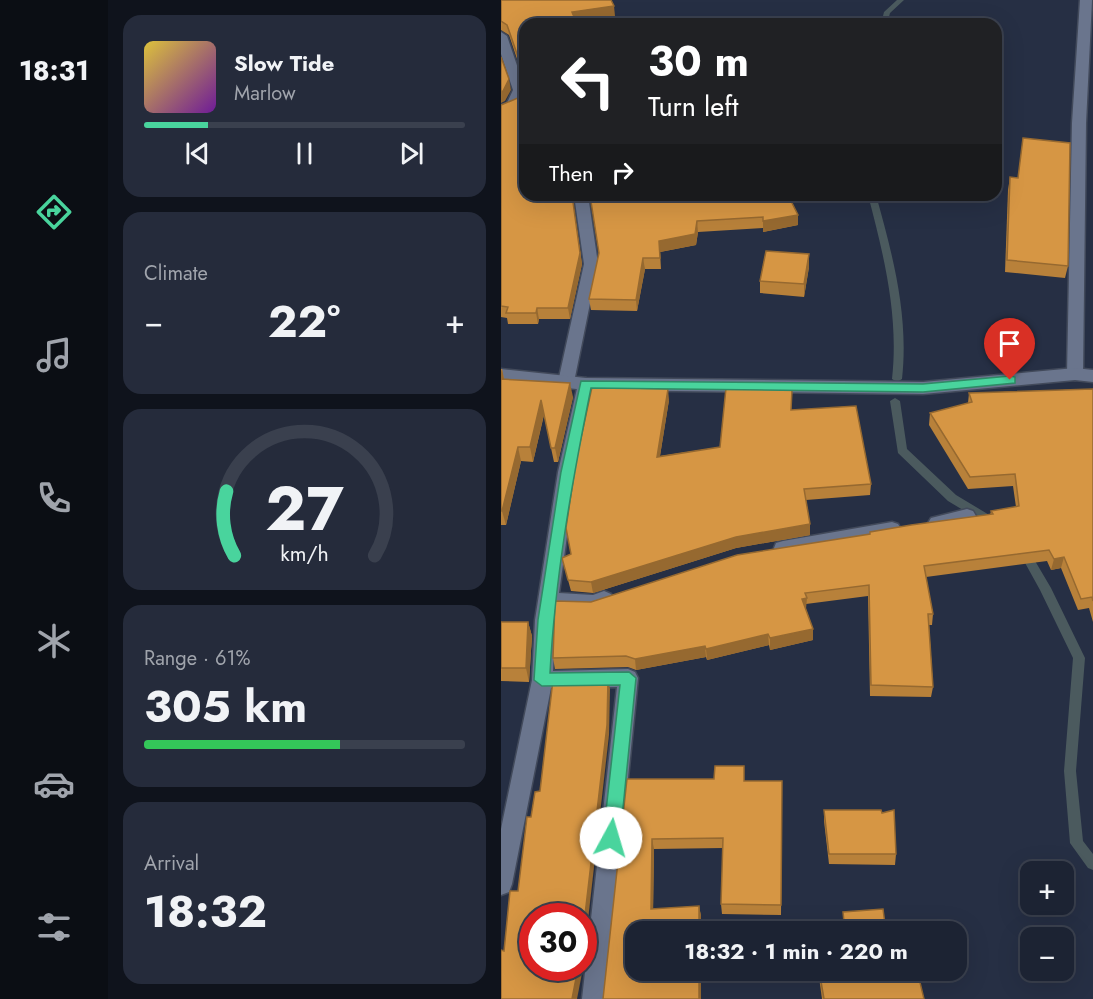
<!DOCTYPE html>
<html lang="en">
<head>
<meta charset="utf-8">
<style>
  body { margin:0; font-family:Jost,sans-serif; background:#252b3b; color:#f1f3f6; height:100vh; display:flex; flex-direction:column; font-size:22px; white-space:nowrap }
  * { box-sizing:border-box; margin:0 }
  p { font-size:20px; color:#a0a4ac }
  .icon { flex:none; width:33px; height:33px; fill:none; stroke:currentColor; stroke-width:2; stroke-linecap:round; stroke-linejoin:round }
  .map { position:relative; flex:1; overflow:hidden }
  .sheet { display:flex; flex-direction:column; gap:15px; padding:15px; background:#0f131c; width:393px }
  .sheet>* { flex:none }
  .top-card { position:absolute; left:18px; top:18px; width:483px; height:183px; border-radius:18px; box-shadow:0 6px 24px #0002,0 0 0 2px #3a404e; background:#202124; color:#fff; overflow:hidden }
  .tools { position:absolute; left:519px; top:861px; display:grid; gap:12px }
  .tools a { display:grid; place-items:center; width:54px; height:54px; border-radius:12px; background:#1c2333; box-shadow:0 6px 24px #0002,0 0 0 2px #3a404e; font-size:30px }
  .speed { position:absolute; left:18px; top:903px; display:flex; gap:12px; font-size:30px; font-weight:700; text-align:center }
  .speed>* { display:grid; place-content:center; width:78px; height:78px; border-radius:50%; background:#1c2333; box-shadow:0 6px 24px #0002,0 0 0 2px #3a404e; line-height:1 }
  .speed .limit { border:9px solid #d22; background:#fff; color:#111 }
  .pin { position:absolute; display:grid; place-items:center; width:51px; height:51px; color:#fff; margin:-62px -26px; border-radius:50% 50% 50% 0; rotate:-45deg; box-shadow:0 0 6px #0007 }
  .pin .icon { rotate:45deg }
  .me { position:absolute; width:66px; margin:-33px; rotate:6deg; stroke-linejoin:round; filter:drop-shadow(0 0 4px #0008) }
  .turn { display:flex; align-items:center; gap:21px; height:126px; padding:0 30px; font-size:27px }
  .turn .icon { width:78px; height:78px; stroke-width:2.5 }
  .turn b { display:block; font-size:42px; line-height:51px }
  .then { display:flex; align-items:center; height:57px; padding:0 30px; background:#0003; gap:12px; font-size:22px }
  .big { font-size:45px; font-weight:700; line-height:1.1 }
  .sheet .card { flex:1; display:flex; flex-direction:column; justify-content:center; gap:9px; min-width:0; padding:0 21px; border-radius:18px; background:#252b3b }
  .sheet .dial { align-items:center; gap:0 }
  .dial svg { height:156px; overflow:visible; fill:none; stroke:#3a404e; stroke-width:7; stroke-linecap:round; text-anchor:middle }
  .dial text { fill:#f1f3f6; stroke:none }
  .song { display:flex; align-items:center; gap:18px }
  .cover { width:72px; height:72px; border-radius:9px; background:linear-gradient(135deg,hsl(50 70% 55%),hsl(280 70% 35%)) }
  .played { height:6px; border-radius:3px; background:linear-gradient(90deg,#49d49d 20%,#3a404e 20%) }
  .keys { display:flex; justify-content:space-around; direction:ltr }
  .heat { display:flex; justify-content:space-between; align-items:center; font-size:33px; direction:ltr }
  .charge { height:9px; border-radius:4px; background:linear-gradient(90deg,#34c759 61%,#3a404e 0) }
  .trip { position:absolute; left:124px; top:921px; width:342px; height:60px; border-radius:18px; background:#1c2333; box-shadow:0 6px 24px #0002,0 0 0 2px #3a404e; font-weight:700; line-height:60px; text-align:center }
  main { display:flex; flex:1; min-height:0 }
  .tab-bar { display:flex; flex-direction:column; width:108px; justify-content:space-around; align-items:center; background:#0b0e14; color:#a0a4ac }
  .tab-bar .icon { width:42px; height:42px }
  .tab-bar .on { color:#49d49d }
  .tab-bar b { font-size:27px; color:#f1f3f6 }
  .map>svg:first-child { display:block }
</style>
</head>
<body>
<main>
<nav class="tab-bar">
<b>18:31</b>
<svg class="icon on" aria-label="directions" viewBox="0 0 24 24"><path d="M12 3l9 9-9 9-9-9zM9 14v-3h6M13 9l2 2-2 2"/></svg>
<svg class="icon" aria-label="music" viewBox="0 0 24 24"><path d="M9 18V5l10-2v13"/><circle cx="6" cy="18" r="3"/><circle cx="16" cy="16" r="3"/></svg>
<svg class="icon" aria-label="phone" viewBox="0 0 24 24"><path d="M5 4h4l2 5-3 2q2 4 5 5l2-3 5 2v4C11 20 4 13 5 4z"/></svg>
<svg class="icon" aria-label="climate" viewBox="0 0 24 24"><path d="M12 3v18M4 7l16 10M4 17L20 7"/></svg>
<svg class="icon" aria-label="car" viewBox="0 0 24 24"><path d="M5 17H2v-5l4-1 3-4h7l3 4 3 1v5h-3M9 17h6M6 11h13"/><circle cx="7" cy="17" r="2"/><circle cx="17" cy="17" r="2"/></svg>
<svg class="icon" aria-label="filters" viewBox="0 0 24 24"><path d="M4 7h16M4 17h16"/><circle cx="9" cy="7" r="2"/><circle cx="15" cy="17" r="2"/></svg>
</nav>
<section class="sheet">
<div class="card">
<div class="song"><i class="cover"></i><div><b>Slow Tide</b><p>Marlow</p></div></div>
<div class="played"></div>
<div class="keys"><svg class="icon" aria-label="previous" viewBox="0 0 24 24"><path d="M18 5L8 12l10 7zM5 5v14"/></svg><svg class="icon" aria-label="pause" viewBox="0 0 24 24"><path d="M8 5v14M16 5v14"/></svg><svg class="icon" aria-label="next" viewBox="0 0 24 24"><path d="M6 5l10 7-10 7zM19 5v14"/></svg></div>
</div>
<div class="card"><p>Climate</p>
<div class="heat"><a>−</a><b class="big">22°</b><a>+</a></div>
</div>
<div class="card dial"><svg viewBox="0 0 100 80">
<path d="M14 69A42 42 0 1 1 86 69"/>
<path d="M14 69A42 42 0 0 1 10 36" stroke="#49d49d"/>
<text x="50" y="56" font-size="32" font-weight="700">27</text>
<text x="50" y="72" font-size="11">km/h</text>
</svg></div>
<div class="card"><p>Range · 61%</p><b class="big">305 km</b><div class="charge"></div></div>
<div class="card"><p>Arrival</p><b class="big">18:32</b></div>
</section>
<div class="map">
<svg width="592" height="999" viewBox="0 0 592 999">
  <rect width="100%" height="100%" fill="#262f44"/>
  <g fill="none" stroke-linecap="round" stroke-linejoin="round">
    <g fill="#4b5a5e" fill-rule="evenodd">
      <polygon points="396,0 403,0 389,13 386,24 380,24 383,12"/>
      <path d="M367 195H375C392 256 408 316 401 379L396 382 391 379C398 316 383 256 367 195Z"/>
      <polygon points="394,398 399,401 406,449 455,495 495,519 496,522 495,525 487,525 447,501 397,453 389,401"/>
      <polygon points="523,548 527,549 550,588 584,658 575,771 582,841 592,854 592,870 587,868 569,843 563,771 572,658 539,590 518,552 519,549"/>
    </g>
    <defs>
      <g id="street">
        <polygon points="579,0 591,0 585,123 582,374 574,380 566,374 571,123"/>
        <polygon points="0,32 6,36 24,89 17,108 0,114 0,105 6,103 12,90 0,54"/>
        <polygon points="73,195 87,195 97,264 73,382 65,388 57,382 83,264"/>
        <polygon points="85,378 93,384 75,472 58,593 92,595 103,591 110,594 113,599 110,604 92,611 55,608 52,671 127,669 134,672 137,678 105,999 81,999 116,687 50,688 11,884 8,892 0,895 0,829 31,680 34,620 57,472 77,384"/>
        <polygon points="466,509 472,511 475,516 472,521 436,530 430,528 427,523 430,518"/>
        <polygon points="391,522 397,524 400,529 397,534 391,536 282,555 275,553 273,548 275,543 282,541"/>
      </g>
      <polygon id="secondary" points="574,368 592,370 592,382 574,380 422,394 85,390 0,381 0,369 85,378 422,382"/>
    </defs>
    <use href="#street" stroke="#424a5b" stroke-width="3"/>
    <use href="#secondary" stroke="#424a5b" stroke-width="3"/>
    <use href="#street" fill="#6a758d" fill-rule="evenodd"/>
    <use href="#secondary" fill="#6a758d" fill-rule="evenodd"/>
  </g>
  <g fill="#b8813a">
    <polygon points="0,0 114,16 75,22 71,195 81,264 69,319 38,319 37,324 7,324 6,318 0,317 0,105 17,98 23,80 8,35 0,30"/>
    <polygon points="509,177 567,266 564,278 504,272 507,190"/>
    <polygon points="89,195 297,215 297,225 262,232 262,228 197,232 195,245 159,252 160,269 144,269 136,311 90,310 88,299 98,253"/>
    <polygon points="308,267 303,297 259,293 259,281"/>
    <polygon points="0,369 1,369 3,379 72,397 57,462 53,462 43,415 32,462 20,461 5,525 0,525"/>
    <polygon points="592,389 592,622 588,608 577,610 560,568 550,570 546,561 425,577 432,614 431,625 428,625 432,687 430,697 369,696 367,596 305,604 305,609 312,629 312,640 269,650 268,645 206,660 205,657 135,670 127,667 54,669 52,658 90,602 369,534 369,532 489,515 490,511 515,507 512,486 467,489 428,425 429,413 467,403 468,393"/>
    <polygon points="168,400 159,456 219,447 291,410 370,484 369,495 305,500 309,524 309,535 235,548 92,593 70,591 61,558 70,554"/>
    <polygon points="0,622 27,622 31,636 28,682 0,681"/>
    <polygon points="126,779 244,781 281,781 280,915 221,914 220,904 222,848 153,849 152,909 198,906 200,916 200,932 135,932 135,970 200,970 200,999 102,999"/>
    <polygon points="323,810 395,854 394,865 328,864 323,821"/>
    <polygon points="342,912 385,932 343,932 342,921"/>
    <polygon points="317,970 416,970 423,999 321,999"/>
  </g>
  <g fill="#966930">
    <polygon points="113,6 114,16 73,22 71,12"/>
    <polygon points="8,79 10,90 4,101 0,103 0,92"/>
    <polygon points="71,195 81,264 69,319 67,308"/>
    <polygon points="297,215 297,225 262,232 262,221"/>
    <polygon points="196,221 197,232 195,245 159,252 160,269 158,241"/>
    <polygon points="308,254 308,267 303,297 303,284"/>
    <polygon points="142,258 144,269 136,311 135,300"/>
    <polygon points="36,308 38,319 37,324 35,313"/>
    <polygon points="1,369 4,384 0,386 0,372"/>
    <polygon points="69,383 72,397 57,462 54,448"/>
    <polygon points="167,389 168,400 157,468 156,457"/>
    <polygon points="40,400 43,414 32,462 29,447"/>
    <polygon points="17,447 20,461 5,525 1,511"/>
    <polygon points="309,524 309,535 235,548 92,593 90,582 235,537"/>
    <polygon points="563,557 560,568 550,570 553,559"/>
    <polygon points="306,598 305,609 301,599"/>
    <polygon points="27,622 31,636 28,682 25,668"/>
    <polygon points="312,629 312,640 269,650 269,638"/>
    <polygon points="267,634 268,645 206,660 205,649"/>
    <polygon points="204,646 205,657 135,670 134,659"/>
    <polygon points="107,679 109,689 108,735 82,964 82,932"/>
    <polygon points="151,839 153,849 152,919 150,909"/>
    <polygon points="198,906 200,916 200,932 198,932"/>
    <polygon points="77,968 82,968 76,999 71,999"/>
    <rect x="198" y="970" width="2" height="29"/>
  </g>
  <g fill="#d69644" stroke="#966930" stroke-width="1.5">
    <polygon points="0,0 110,0 113,6 71,12 76,24 24,24 24,77 6,25 0,21"/>
    <polygon points="0,57 8,79 2,91 0,92"/>
    <polygon points="24,79 24,195 71,195 79,253 67,308 36,308 35,313 5,313 7,307 0,306 0,105 17,98"/>
    <polygon points="522,138 569,143 567,266 506,260 509,177 517,178"/>
    <polygon points="89,195 287,195 297,215 262,221 262,217 196,221 194,234 158,241 159,258 142,258 135,300 88,299 98,253"/>
    <polygon points="265,251 308,254 303,284 259,281"/>
    <polygon points="0,379 69,383 54,448 50,448 40,400 29,447 17,447 1,511 0,511"/>
    <polygon points="91,387 167,389 156,457 219,447 225,388 291,390 290,410 355,406 370,484 303,489 309,524 235,537 90,582 67,580 61,558 70,554 65,528 75,461"/>
    <polygon points="592,389 592,601 591,597 580,599 563,557 553,559 548,550 423,566 432,614 427,614 432,687 370,685 368,585 304,593 306,598 301,599 312,629 269,638 267,634 205,649 204,646 134,659 125,656 52,658 54,601 90,602 236,555 369,534 369,532 410,525 492,514 490,511 518,506 514,474 469,477 429,413 471,402 468,393"/>
    <polygon points="0,622 27,622 25,668 0,668"/>
    <polygon points="107,679 106,725 82,932 82,916 32,916 32,968 77,968 71,999 0,999 0,950 3,951 9,891 17,891 26,817 30,817 34,792 39,791 52,680"/>
    <polygon points="214,766 243,766 243,781 281,781 280,905 220,904 222,838 151,839 150,909 198,906 198,932 135,932 135,970 198,970 198,999 102,999 126,779 213,779"/>
    <polygon points="323,810 380,810 381,813 393,810 395,854 328,854"/>
    <polygon points="382,909 385,932 344,932 342,912"/>
    <polygon points="318,970 416,970 423,999 323,999"/>
  </g>
  <path fill="#49d49d" stroke="#2f8a66" stroke-width="1.5" d="M509 376 514 377V383L422 392 90 388C71 482 54 577 49 673L128 672 135 678 119 838 116 844 110 846 104 844 102 838 119 685 41 686 33 680 37 620 60 472 80 381 422 384Z"/>
</svg>
<div class="tools">
<a>+</a>
<a>−</a>
</div>
<div class="speed"><div class="limit">30</div></div>
<div class="pin" style="left:509px;top:380px;background:#d93025"><svg class="icon" aria-label="arrive" viewBox="0 0 24 24"><path d="M6 21V4h12l-3 4 3 4H6"/></svg></div>
<svg class="me" style="left:110px;top:838px" viewBox="-20 -20 40 40"><circle r="19" fill="#fff"/><path d="M0-13L10 11 0 6-10 11z" fill="#49d49d"/></svg>
<div class="trip">18:32 · 1 min · 220 m</div>
<div class="top-card">
<div class="turn"><svg class="icon" aria-label="left" viewBox="0 0 24 24"><path d="M17 20v-9H6M10 6l-5 5 5 5"/></svg><div><b>30 m</b>Turn left</div></div>
<div class="then">Then<svg class="icon" aria-label="right" viewBox="0 0 24 24"><path d="M7 20v-9h11M14 6l5 5-5 5"/></svg></div>
</div>
</div>
</main>
</body>
</html>
